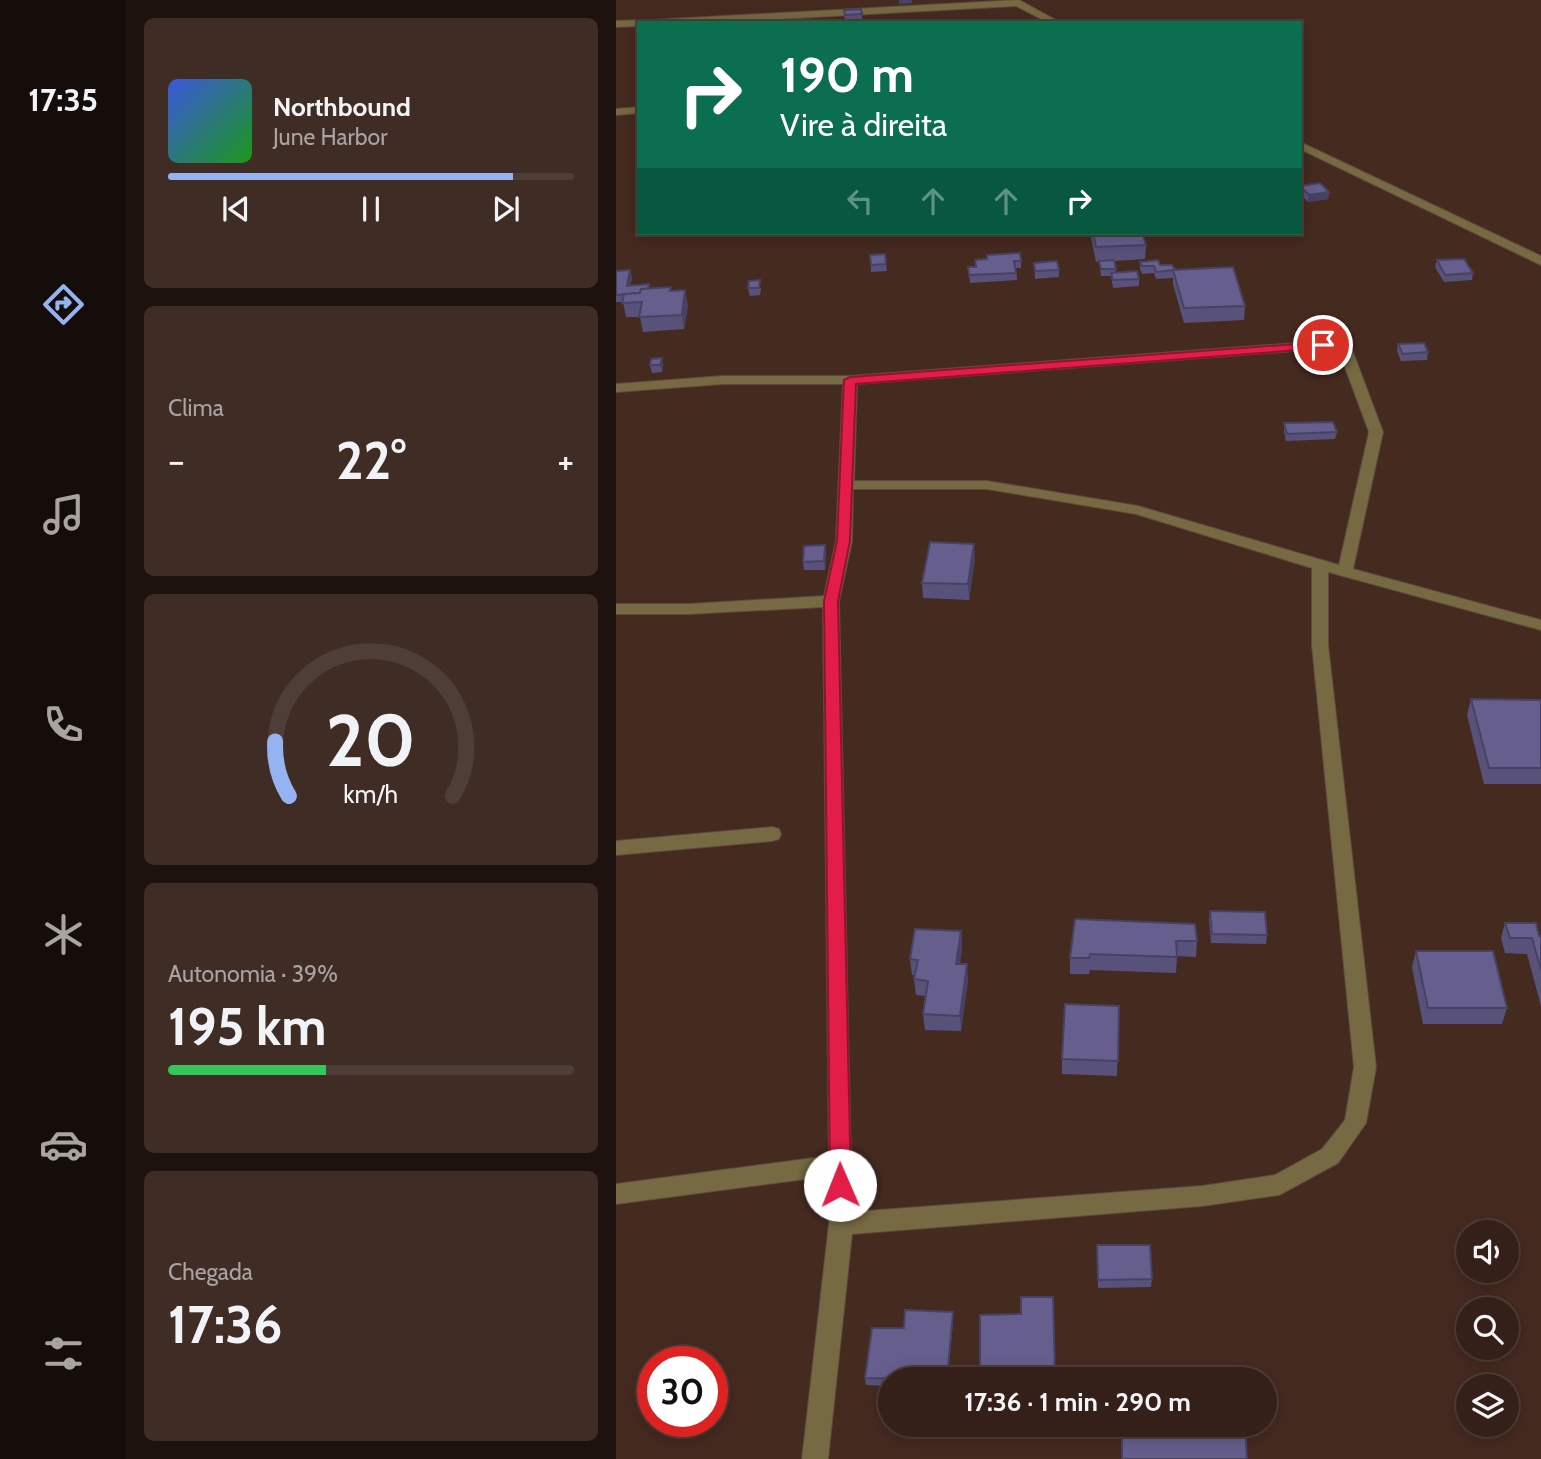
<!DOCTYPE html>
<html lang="pt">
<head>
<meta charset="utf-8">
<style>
  body { margin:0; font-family:Cabin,sans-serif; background:#3f2d25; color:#f1f3f6; height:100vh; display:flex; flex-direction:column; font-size:26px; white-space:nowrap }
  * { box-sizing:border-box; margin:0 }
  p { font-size:23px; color:#a9a3a2 }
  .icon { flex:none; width:38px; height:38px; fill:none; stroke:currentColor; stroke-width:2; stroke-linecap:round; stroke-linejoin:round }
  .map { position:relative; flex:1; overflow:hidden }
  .panel { display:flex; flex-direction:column; gap:18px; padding:18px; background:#1d120d; width:490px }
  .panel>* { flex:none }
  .guide { position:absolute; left:21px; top:21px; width:665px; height:214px; border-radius:0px; box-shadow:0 4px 18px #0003,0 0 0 2px #4e3e37; background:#0b6e4f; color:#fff; overflow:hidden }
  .tools { position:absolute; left:840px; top:1220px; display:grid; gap:14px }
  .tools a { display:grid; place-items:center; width:63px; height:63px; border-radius:50%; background:#342018; box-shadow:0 4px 18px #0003,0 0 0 2px #4e3e37; font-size:35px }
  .speed { position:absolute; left:21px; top:1346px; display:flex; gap:14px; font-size:35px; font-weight:700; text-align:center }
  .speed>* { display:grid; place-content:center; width:91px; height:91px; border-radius:50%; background:#342018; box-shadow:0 4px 18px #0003,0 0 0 2px #4e3e37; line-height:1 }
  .speed .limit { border:10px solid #d22; background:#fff; color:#111 }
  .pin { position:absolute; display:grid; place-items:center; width:60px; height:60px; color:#fff; margin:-30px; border:4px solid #fff; border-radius:50%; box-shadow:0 2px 7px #0007 }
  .me { position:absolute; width:77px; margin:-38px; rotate:359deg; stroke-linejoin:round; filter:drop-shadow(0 0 5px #0008) }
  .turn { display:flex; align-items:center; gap:24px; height:147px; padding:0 28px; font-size:32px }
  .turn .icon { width:91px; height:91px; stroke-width:2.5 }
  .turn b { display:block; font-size:49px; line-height:60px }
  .lanes { display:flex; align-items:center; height:66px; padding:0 28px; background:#0003; justify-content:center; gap:35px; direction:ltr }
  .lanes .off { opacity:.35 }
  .big { font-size:52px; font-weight:700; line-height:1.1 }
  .panel .card { flex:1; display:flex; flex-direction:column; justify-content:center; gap:10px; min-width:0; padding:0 24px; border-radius:10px; background:#3f2d25 }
  .panel .dial { align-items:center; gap:0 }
  .dial svg { height:182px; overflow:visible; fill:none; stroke:#4e3e37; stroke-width:7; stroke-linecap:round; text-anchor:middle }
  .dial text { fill:#f1f3f6; stroke:none }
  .song { display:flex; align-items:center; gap:21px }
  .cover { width:84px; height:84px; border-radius:10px; background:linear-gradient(135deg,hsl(230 70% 55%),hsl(120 70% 35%)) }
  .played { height:7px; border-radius:4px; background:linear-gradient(90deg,#95b2f1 85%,#4e3e37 85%) }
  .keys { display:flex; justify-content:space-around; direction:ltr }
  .heat { display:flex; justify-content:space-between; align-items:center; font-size:38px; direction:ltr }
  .charge { height:10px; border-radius:5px; background:linear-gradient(90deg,#34c759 39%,#4e3e37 0) }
  .trip { position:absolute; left:262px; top:1367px; width:399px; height:70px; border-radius:35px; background:#342018; box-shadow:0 4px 18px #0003,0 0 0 2px #4e3e37; font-weight:700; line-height:70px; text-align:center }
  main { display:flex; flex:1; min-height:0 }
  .tab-bar { display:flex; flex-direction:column; width:126px; justify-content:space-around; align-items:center; background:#150d0a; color:#a9a3a2 }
  .tab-bar .icon { width:49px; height:49px }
  .tab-bar .on { color:#95b2f1 }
  .tab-bar b { font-size:32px; color:#f1f3f6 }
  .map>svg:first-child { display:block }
</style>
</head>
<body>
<main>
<nav class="tab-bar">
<b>17:35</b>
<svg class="icon on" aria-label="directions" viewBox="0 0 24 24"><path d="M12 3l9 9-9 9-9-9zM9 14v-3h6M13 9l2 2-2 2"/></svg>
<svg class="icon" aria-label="music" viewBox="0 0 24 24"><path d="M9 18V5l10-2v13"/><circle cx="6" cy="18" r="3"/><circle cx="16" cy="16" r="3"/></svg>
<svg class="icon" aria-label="phone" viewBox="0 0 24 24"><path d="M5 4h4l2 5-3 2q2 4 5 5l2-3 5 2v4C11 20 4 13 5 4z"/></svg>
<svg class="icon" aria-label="climate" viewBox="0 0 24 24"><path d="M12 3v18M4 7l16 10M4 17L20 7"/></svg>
<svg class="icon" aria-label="car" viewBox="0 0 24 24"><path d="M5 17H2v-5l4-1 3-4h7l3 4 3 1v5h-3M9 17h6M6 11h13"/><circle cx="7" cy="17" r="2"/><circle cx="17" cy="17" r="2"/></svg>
<svg class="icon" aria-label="filters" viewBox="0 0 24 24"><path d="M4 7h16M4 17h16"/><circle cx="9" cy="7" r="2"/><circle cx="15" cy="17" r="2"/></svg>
</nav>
<section class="panel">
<div class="card">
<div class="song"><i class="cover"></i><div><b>Northbound</b><p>June Harbor</p></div></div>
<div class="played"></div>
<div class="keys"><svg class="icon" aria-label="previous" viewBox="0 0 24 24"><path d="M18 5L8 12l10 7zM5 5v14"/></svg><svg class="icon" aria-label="pause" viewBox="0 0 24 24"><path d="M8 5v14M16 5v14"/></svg><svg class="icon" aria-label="next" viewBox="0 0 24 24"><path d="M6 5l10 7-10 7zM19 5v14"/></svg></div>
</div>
<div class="card"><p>Clima</p>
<div class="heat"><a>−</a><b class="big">22°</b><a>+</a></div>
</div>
<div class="card dial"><svg viewBox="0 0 100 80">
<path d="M14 69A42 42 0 1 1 86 69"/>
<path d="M14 69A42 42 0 0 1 8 45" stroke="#95b2f1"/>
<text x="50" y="56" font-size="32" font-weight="700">20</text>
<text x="50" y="72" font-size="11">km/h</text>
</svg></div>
<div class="card"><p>Autonomia · 39%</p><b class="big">195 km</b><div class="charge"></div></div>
<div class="card"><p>Chegada</p><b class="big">17:36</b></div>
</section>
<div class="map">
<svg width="925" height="1459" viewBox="0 0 925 1459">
  <rect width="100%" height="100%" fill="#452a20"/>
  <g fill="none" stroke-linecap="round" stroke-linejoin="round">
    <defs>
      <g id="minor">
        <polygon points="403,0 445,23 433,23 400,6 90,23 30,23 34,20"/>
        <polygon points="0,21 23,20 27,23 23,23 23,26 0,27"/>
        <polygon points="23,107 23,113 0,115 0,109"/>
        <polygon points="684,142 925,256 925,265 684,149"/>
        <path d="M707 341 737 352 767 432 737 569 925 620V630L712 572V645L760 1067 750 1123 722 1163 663 1195 586 1206 236 1234 212 1459H186L213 1224V1176L0 1204V1184L213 1156 207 607 73 614H0V604H73L208 596 220 541 227 384H107L0 392V384L107 376H234ZM706 349 724 354 753 432 723 565 522 506 371 481H238L241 384ZM237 489H371L520 514 696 568V645L738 1067 729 1120 706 1149 659 1175 586 1186 236 1212 223 601 236 541Z"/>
        <polygon points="156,827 163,829 165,834 163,839 156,841 0,855 0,841"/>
      </g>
    </defs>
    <use href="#minor" stroke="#61483e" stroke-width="2"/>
    <use href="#minor" fill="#756a41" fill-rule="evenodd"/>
  </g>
  <g fill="#58527a">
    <polygon points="228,10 246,14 246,20 229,22"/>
    <polygon points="684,185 713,192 712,199 692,202 684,194"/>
    <polygon points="474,233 526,233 530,245 529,259 499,261 500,273 523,279 523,286 497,288 495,276 485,276 483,261 480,262"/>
    <polygon points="269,254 271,271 255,272 255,265"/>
    <polygon points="371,259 405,261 405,268 400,268 401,280 354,283 352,267 360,267"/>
    <polygon points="821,260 857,273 856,280 828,282 819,267"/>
    <polygon points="524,262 559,270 629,306 628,320 568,323 557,284 557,278 540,279 538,273 526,274 524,269"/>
    <polygon points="418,263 443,270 443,277 419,279"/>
    <polygon points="14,270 16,278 14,286 33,284 34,288 55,291 72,305 68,329 27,332 24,317 10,317 7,302 0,302 0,271"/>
    <polygon points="132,288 145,288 144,295 134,296"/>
    <polygon points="782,344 812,352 811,360 785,361 781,351"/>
    <polygon points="693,351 711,354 710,362 694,363 692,358"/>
    <polygon points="35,359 47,366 46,372 36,373 34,365"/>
    <polygon points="668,423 721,432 719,439 670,441 668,431"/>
    <polygon points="210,553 209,570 188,570 187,562"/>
    <polygon points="359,559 353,600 307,598 306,583"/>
    <polygon points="855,699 925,700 925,784 868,784 851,715"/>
    <polygon points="594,911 651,935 650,944 595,943 593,920"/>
    <polygon points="459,919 581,941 580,957 561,956 560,973 474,970 473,974 454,974 454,958"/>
    <polygon points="889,923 925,936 925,1006 911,954 889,953 885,938"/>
    <polygon points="345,931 346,947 344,964 352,980 345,1031 309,1030 307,1014 309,996 300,995 298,979 299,975 296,975 294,959"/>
    <polygon points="800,951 891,1008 886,1024 807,1024 796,967"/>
    <polygon points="503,1006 501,1076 446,1074 446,1059"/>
    <polygon points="481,1245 536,1279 535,1287 482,1288"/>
    <polygon points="437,1297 439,1379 364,1379 364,1315 405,1314"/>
    <polygon points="337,1319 332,1379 275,1379 275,1386 250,1385 249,1378 288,1328"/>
  </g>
  <g fill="#474263">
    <polygon points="283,0 296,0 296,3 283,4"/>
    <polygon points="713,192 712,199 692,202 693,195"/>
    <polygon points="14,270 16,278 13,293 11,286"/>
    <polygon points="69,290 72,305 68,329 66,315"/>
    <polygon points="46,358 47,366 46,372 44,365"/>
    <polygon points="358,544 359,559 353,600 352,584"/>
    <polygon points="209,545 210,553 209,570 208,561"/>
    <polygon points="345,931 346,947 342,979 340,964"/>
    <polygon points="351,964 352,980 345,1031 344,1016"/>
    <polygon points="337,1312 337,1319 332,1379 331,1379"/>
  </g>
  <g fill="#665f8e" stroke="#474263" stroke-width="2">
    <polygon points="245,9 246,14 229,15 228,10"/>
    <polygon points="704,183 713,192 693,195 684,186"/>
    <polygon points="477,233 526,233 530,245 480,247"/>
    <polygon points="404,253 405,261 398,261 400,273 353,275 352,267 360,267 359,260 371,259 371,255"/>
    <polygon points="269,254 270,264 255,265 254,255"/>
    <polygon points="848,259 857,273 829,275 821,260"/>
    <polygon points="498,260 500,269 485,269 483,261"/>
    <polygon points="542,260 544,265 556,265 559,270 540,272 538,266 526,266 524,262"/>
    <polygon points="441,261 443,270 419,271 418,263"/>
    <polygon points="617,267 629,306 568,308 557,270"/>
    <polygon points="14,270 11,286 33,284 32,289 25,289 24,293 0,295 0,271"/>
    <polygon points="521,271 523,279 497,280 495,273"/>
    <polygon points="144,280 143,288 132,288 133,281"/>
    <polygon points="55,287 54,291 69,290 66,315 23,317 26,302 6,303 8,294 24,293 25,289"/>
    <polygon points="808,343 812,352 787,354 782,344"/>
    <polygon points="709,350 711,354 695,355 693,351"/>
    <polygon points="46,358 44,365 34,365 35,359"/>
    <polygon points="717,422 721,432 671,434 668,423"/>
    <polygon points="314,542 358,544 352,584 306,583"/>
    <polygon points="209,545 208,561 187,562 188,546"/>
    <polygon points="855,699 925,700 925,768 873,768"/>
    <polygon points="594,911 649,912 651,935 596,934"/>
    <polygon points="459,919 579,924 581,941 560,941 561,957 474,954 473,958 454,958"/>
    <polygon points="889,923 920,923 923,936 925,936 925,970 916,938 894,938"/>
    <polygon points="299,929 345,931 340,964 351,964 344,1016 307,1014 312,981 298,979 302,960 294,959"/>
    <polygon points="800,951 877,951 891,1008 812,1008"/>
    <polygon points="449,1004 503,1006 502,1061 446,1059"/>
    <polygon points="481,1245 534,1245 536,1279 482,1280"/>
    <polygon points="405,1297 437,1297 439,1374 364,1376 364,1315 405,1314"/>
    <polygon points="289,1310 337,1312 331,1379 249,1378 256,1328 288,1328"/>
    <polygon points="592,1424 629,1424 631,1459 506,1459 506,1426"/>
  </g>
  <polygon fill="#e11d48" stroke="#92132f" stroke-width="2" points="707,342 713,345 711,348 240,384 234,541 222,601 235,1185 232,1191 224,1194 217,1191 214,1185 208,601 221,541 228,380 234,377"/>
</svg>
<div class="tools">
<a><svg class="icon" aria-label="sound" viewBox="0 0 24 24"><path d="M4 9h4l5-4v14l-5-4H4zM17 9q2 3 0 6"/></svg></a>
<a><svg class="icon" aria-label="search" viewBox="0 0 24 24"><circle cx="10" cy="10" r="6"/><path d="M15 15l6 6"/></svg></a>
<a><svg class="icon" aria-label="layers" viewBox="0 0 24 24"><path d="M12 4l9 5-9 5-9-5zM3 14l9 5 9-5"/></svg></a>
</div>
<div class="speed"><div class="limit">30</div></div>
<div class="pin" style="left:707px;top:345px;background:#d93025"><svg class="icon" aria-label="arrive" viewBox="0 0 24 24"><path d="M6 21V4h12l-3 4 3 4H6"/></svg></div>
<svg class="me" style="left:224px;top:1185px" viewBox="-20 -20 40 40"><circle r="19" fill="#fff"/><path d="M0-13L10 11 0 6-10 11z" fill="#e11d48"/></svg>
<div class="trip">17:36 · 1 min · 290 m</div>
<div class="guide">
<div class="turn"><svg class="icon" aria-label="right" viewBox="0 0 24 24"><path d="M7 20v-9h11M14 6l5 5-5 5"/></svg><div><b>190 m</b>Vire à direita</div></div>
<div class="lanes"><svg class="icon off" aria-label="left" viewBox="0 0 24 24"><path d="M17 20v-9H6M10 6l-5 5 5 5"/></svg><svg class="icon off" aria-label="ahead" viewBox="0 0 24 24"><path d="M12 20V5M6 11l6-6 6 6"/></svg><svg class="icon off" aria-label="ahead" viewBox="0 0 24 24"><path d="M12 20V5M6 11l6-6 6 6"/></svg><svg class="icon" aria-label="right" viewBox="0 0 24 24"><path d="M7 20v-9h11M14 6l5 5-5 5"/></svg></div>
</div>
</div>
</main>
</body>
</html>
